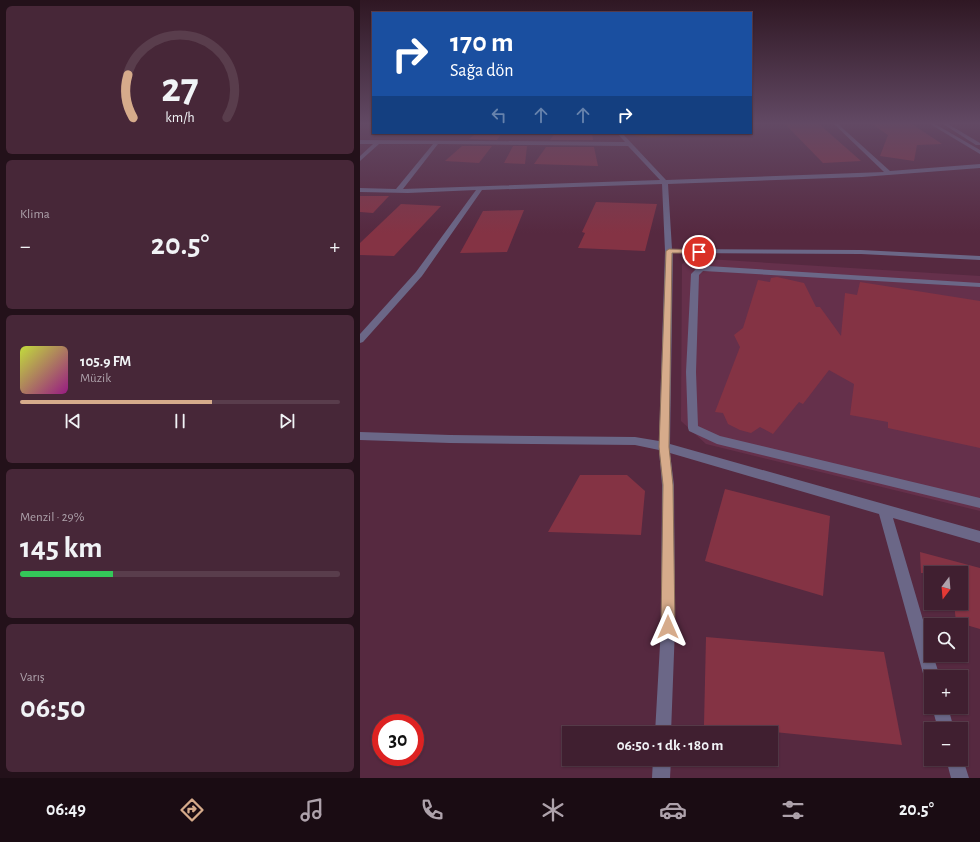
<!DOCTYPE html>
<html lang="tr">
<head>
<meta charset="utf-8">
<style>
  body { margin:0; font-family:"Alegreya Sans",sans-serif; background:#472738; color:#f1f3f6; height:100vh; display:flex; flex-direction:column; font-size:15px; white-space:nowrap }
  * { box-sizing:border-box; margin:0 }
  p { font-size:13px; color:#aea2ab }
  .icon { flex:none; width:22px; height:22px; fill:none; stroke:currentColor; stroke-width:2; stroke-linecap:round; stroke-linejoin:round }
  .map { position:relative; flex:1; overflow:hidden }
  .panel { display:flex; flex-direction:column; gap:6px; padding:6px; background:#23111a; width:360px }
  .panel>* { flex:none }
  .guide { position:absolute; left:12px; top:12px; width:380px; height:122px; border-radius:0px; box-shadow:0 1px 3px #0004,0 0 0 1px #593d4c; background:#1a4fa0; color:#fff; overflow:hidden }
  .needle { width:26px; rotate:196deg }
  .buttons { position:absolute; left:564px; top:566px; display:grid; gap:8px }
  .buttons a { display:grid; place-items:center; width:44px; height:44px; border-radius:0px; background:#401f30; box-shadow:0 1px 3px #0004,0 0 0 1px #593d4c; font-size:20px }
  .speed { position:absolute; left:12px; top:714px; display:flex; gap:8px; font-size:20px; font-weight:700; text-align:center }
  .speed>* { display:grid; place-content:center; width:52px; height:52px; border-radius:50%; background:#401f30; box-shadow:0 1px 3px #0004,0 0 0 1px #593d4c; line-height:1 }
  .speed .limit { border:6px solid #d22; background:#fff; color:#111 }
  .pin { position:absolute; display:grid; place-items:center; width:34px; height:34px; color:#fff; margin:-17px; border:2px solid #fff; border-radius:50%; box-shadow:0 1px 4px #0007 }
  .me { position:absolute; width:44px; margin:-22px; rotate:0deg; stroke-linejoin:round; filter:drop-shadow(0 0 3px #0008) }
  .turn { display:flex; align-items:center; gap:14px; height:84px; padding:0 12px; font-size:18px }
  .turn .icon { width:52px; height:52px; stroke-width:2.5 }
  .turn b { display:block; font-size:28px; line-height:34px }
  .lanes { display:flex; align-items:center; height:38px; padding:0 12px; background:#0003; justify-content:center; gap:20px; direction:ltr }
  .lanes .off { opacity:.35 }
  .big { font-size:30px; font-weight:700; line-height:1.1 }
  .panel .card { flex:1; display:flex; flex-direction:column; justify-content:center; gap:6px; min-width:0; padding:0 14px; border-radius:6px; background:#472738 }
  .panel .dial { align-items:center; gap:0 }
  .dial svg { height:104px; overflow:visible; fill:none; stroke:#593d4c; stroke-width:7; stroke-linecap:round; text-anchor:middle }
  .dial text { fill:#f1f3f6; stroke:none }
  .song { display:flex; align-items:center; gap:12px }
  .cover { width:48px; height:48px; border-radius:6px; background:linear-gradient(135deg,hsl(70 70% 55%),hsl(310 70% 35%)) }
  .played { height:4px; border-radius:2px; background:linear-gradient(90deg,#d6ab8b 60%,#593d4c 60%) }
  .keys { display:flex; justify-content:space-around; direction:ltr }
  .heat { display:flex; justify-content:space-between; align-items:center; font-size:22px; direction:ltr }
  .charge { height:6px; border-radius:3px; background:linear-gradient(90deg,#34c759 29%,#593d4c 0) }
  .trip { position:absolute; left:202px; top:726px; width:216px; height:40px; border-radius:0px; background:#401f30; box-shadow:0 1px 3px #0004,0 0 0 1px #593d4c; font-weight:700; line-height:40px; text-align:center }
  .dock { display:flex; height:64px; justify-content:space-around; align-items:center; background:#1a0c13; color:#aea2ab }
  .dock .icon { width:28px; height:28px }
  .dock .active { color:#d6ab8b }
  .dock b { font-size:18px; color:#f1f3f6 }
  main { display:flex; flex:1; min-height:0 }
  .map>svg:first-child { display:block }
</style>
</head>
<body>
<main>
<section class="panel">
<div class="card dial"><svg viewBox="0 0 100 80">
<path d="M14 69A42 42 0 1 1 86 69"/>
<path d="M14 69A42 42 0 0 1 10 36" stroke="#d6ab8b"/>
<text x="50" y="56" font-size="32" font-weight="700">27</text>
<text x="50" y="72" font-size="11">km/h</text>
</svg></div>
<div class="card"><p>Klima</p>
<div class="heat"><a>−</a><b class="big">20.5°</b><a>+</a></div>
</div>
<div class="card">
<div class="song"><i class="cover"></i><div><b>105.9 FM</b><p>Müzik</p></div></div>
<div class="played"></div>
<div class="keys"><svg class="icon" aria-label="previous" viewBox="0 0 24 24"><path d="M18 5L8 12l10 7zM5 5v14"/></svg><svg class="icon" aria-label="pause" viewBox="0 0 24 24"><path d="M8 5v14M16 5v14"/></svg><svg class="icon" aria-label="next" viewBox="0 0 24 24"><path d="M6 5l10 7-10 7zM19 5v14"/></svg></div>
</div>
<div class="card"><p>Menzil · 29%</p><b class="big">145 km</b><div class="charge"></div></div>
<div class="card"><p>Varış</p><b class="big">06:50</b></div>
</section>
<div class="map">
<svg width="620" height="778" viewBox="0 0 620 778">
  <rect width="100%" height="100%" fill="#562940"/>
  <polygon fill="#65304b" points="331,258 620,276 620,511 346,444 321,421 322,264"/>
  <path fill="#7c3a0a" d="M271 133H329V134C316 135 280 142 271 133Z"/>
  <g fill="#843344">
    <polygon points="425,124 459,124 501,161 463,163"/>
    <polygon points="512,124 552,124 582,144 557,145 554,161 520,156 528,135"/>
    <polygon points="116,133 142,133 137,140 109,139"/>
    <polygon points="195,133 232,133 233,140 190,140"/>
    <polygon points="102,146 132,146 119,163 85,161"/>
    <polygon points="153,146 167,146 165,164 144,163"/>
    <polygon points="186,147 234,147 238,166 174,164"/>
    <polygon points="0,196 29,196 13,213 0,212"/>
    <polygon points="236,202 297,204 285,251 218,248 225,233 222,232"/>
    <polygon points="41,204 81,206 34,256 0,255 0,243"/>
    <polygon points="164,210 147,252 100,253 123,211"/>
    <polygon points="417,277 444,283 456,307 460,307 481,336 485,293 497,295 500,282 620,301 620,448 528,428 528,422 490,415 494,384 469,370 443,404 439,402 413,434 400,427 391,433 380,430 368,424 363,413 355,412 380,347 374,335 383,328 398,280 410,282 411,278"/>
    <polygon points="220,475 267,475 285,491 281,535 188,532"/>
    <polygon points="365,489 470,516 463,596 345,561"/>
    <polygon points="560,552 620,568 620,629 596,622 594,603 601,603 601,573 561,573"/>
    <polygon points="346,637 524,652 542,745 344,725"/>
  </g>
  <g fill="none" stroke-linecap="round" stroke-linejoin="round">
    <g fill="#6b6787" fill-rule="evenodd">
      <path d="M474 124H478L530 171 620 164V168L502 177 308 184 312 249 501 250 620 256V260L501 254 313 253 310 444 620 531V543L533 518 571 647V655H573L580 677H571V684L566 683 564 677 519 514 310 453 314 485 315 627 311 733H295L301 627 302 485 299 450 275 445 90 443 0 440V432L90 435 275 437 299 441 305 251 302 184 122 190 62 276 3 342 0 343V334L56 272 116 190 48 193 0 192V188L36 189 73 144H19L0 161V156L13 144H0V140L265 142 257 133H262L306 180 524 172ZM78 144 268 146 300 180 43 189Z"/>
      <polygon points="570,124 575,124 620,150 620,154"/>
      <polygon points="583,124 588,124 620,143 620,145 616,145"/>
      <polygon points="348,266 620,283 620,287 343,271 339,275 336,372 338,426 360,436 620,498 620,508 357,444 329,431 328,428 326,372 331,274 338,267"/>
      <polygon points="572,707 588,707 594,729 578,729"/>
      <polygon points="601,753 609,778 591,778 586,759 601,759"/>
      <polygon points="293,759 311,759 310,778 292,778"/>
    </g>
  </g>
  <linearGradient id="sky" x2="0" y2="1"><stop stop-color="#2f1723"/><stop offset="0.53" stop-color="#624964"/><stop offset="1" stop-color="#624964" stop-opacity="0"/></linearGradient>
  <rect width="620" height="233" fill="url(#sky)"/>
  <polygon fill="#d6ab8b" stroke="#8b6f5a" points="309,249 339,250 342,252 339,253 312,253 309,447 313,485 315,627 313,632 308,634 303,632 301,627 303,485 299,447 306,251"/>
</svg>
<div class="buttons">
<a><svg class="needle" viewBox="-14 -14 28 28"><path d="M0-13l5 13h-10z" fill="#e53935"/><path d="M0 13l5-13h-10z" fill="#aea2ab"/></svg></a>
<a><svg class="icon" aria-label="search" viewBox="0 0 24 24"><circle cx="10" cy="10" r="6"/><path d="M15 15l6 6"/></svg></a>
<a>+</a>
<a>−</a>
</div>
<div class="speed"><div class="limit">30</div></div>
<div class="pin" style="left:339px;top:252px;background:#d93025"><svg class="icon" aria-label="arrive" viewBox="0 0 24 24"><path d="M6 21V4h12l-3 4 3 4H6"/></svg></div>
<svg class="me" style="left:308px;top:627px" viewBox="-20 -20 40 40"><path d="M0-17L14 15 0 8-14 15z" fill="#d6ab8b" stroke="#fff" stroke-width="4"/></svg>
<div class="trip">06:50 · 1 dk · 180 m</div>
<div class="guide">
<div class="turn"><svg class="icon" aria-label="right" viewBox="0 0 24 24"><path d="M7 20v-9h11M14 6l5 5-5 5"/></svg><div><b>170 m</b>Sağa dön</div></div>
<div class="lanes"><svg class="icon off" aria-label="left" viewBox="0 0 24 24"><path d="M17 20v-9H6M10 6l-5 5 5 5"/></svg><svg class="icon off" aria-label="ahead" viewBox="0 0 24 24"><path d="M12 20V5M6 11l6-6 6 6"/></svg><svg class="icon off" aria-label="ahead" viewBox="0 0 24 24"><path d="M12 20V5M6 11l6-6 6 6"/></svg><svg class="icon" aria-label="right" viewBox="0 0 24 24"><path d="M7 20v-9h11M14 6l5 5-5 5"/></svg></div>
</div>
</div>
</main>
<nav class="dock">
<b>06:49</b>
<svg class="icon active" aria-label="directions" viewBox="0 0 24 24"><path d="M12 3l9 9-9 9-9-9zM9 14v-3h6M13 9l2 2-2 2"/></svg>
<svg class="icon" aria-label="music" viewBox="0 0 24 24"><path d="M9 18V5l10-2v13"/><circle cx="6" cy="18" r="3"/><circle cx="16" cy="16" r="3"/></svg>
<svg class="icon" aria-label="phone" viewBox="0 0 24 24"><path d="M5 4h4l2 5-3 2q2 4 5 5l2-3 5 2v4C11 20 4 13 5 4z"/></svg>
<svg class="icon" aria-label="climate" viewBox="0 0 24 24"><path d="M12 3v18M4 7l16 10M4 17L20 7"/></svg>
<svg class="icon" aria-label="car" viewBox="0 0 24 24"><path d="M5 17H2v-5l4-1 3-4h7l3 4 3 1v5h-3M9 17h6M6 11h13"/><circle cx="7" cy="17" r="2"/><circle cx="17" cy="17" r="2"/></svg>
<svg class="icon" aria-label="filters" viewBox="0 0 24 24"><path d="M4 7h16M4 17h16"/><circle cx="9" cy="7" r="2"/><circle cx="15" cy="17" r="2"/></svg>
<b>20.5°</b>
</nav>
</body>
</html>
